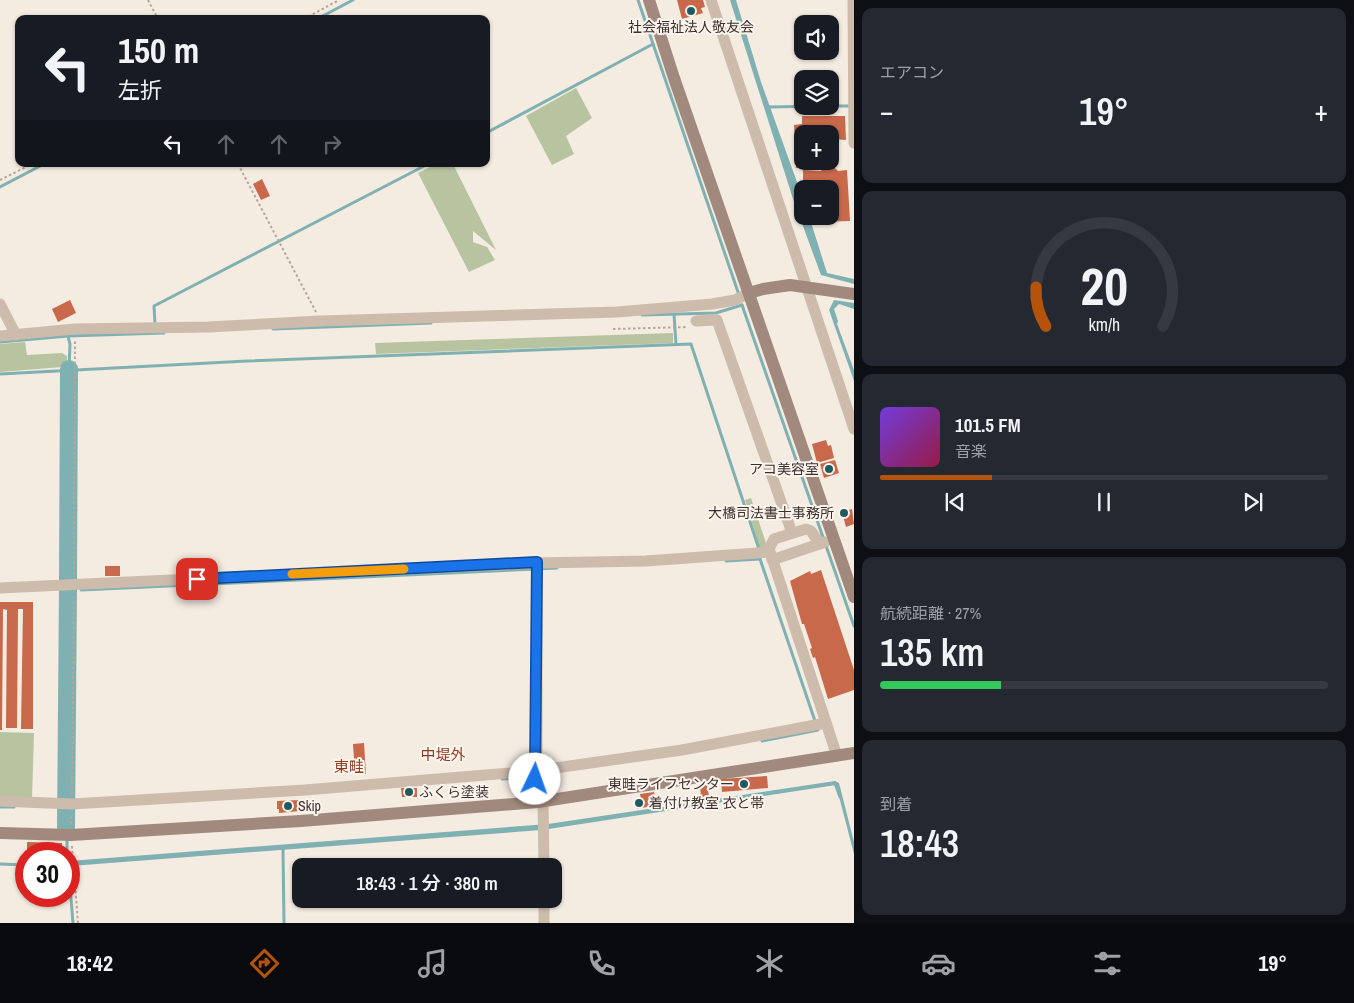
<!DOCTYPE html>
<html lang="ja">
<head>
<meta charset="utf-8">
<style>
  body { margin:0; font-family:"Archivo Narrow","Noto Sans JP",sans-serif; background:#242831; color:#f1f3f6; height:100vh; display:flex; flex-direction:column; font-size:19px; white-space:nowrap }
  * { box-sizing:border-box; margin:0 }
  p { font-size:16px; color:#9ea1a6 }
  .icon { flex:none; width:28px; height:28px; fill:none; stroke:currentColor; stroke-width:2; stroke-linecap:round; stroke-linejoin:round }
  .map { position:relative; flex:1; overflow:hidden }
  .details { display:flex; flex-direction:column; gap:8px; padding:8px; background:#0d0f14; width:500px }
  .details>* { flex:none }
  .hud { position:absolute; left:15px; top:15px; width:475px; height:152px; border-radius:10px; box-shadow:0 1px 4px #0004; background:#171b24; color:#f1f3f6; overflow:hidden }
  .buttons { position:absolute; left:794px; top:15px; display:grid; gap:10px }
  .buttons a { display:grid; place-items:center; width:45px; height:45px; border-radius:10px; background:#171b24; box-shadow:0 1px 4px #0004; font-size:25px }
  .speed { position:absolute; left:15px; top:842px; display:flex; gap:10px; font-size:25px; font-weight:700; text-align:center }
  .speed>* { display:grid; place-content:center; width:65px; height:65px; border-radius:50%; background:#171b24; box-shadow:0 1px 4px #0004; line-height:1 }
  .speed .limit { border:8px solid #d22; background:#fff; color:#111 }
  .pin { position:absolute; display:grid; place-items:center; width:42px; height:42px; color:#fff; margin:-21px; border-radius:10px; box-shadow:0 2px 8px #0006 }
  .me { position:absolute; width:55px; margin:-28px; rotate:3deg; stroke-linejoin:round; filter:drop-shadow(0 0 4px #0008) }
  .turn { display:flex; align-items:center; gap:18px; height:105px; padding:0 20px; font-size:22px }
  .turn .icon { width:65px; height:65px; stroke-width:2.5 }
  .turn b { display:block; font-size:35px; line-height:42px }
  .lanes { display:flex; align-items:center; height:48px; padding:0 20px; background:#0003; justify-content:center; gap:25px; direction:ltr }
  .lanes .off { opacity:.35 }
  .big { font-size:38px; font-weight:600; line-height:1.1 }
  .details .card { flex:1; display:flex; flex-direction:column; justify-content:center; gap:8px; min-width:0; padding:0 18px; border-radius:10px; background:#242831 }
  .details .dial { align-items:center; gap:0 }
  .dial svg { height:130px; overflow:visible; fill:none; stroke:#363941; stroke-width:7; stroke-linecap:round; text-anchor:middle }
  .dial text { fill:#f1f3f6; stroke:none }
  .song { display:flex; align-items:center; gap:15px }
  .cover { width:60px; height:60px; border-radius:8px; background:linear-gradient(135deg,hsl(260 70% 55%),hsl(340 70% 35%)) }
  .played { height:5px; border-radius:2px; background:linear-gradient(90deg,#b45309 25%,#363941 25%) }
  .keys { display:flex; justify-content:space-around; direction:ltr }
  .heat { display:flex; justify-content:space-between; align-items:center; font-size:28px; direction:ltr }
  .charge { height:8px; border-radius:4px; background:linear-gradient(90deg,#34c759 27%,#363941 0) }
  .trip { position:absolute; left:292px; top:858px; width:270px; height:50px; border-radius:10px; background:#171b24; box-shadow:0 1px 4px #0004; font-weight:600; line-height:50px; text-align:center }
  .dock { display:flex; height:80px; justify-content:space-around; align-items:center; background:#090b0e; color:#9ea1a6 }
  .dock .icon { width:35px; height:35px }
  .dock .on { color:#b45309 }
  .dock b { font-size:22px; color:#f1f3f6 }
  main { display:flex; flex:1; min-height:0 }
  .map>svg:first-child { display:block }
</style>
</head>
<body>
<main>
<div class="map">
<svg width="854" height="923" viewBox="0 0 854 923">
  <rect width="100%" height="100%" fill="#f4ebe1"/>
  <g fill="#b8c4a0">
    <polygon points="576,88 592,118 566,136 574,154 552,165 526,116"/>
    <polygon points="436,164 453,164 496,250 473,231 473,242 487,247 495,260 469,272 418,173"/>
    <polygon points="673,333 673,343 376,354 375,343"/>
    <polygon points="25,342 27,355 62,353 67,356 67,362 62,367 0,372 0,344"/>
    <polygon points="751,498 766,543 765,549 760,549 745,500"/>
    <polygon points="0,732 34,733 32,799 0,798"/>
  </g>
  <g fill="#7fb0b2">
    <polygon points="730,0 736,0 761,82 802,196 802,216 809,216 827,273 854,279 854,284 821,275 793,199"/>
    <polygon points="834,300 854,303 854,309 839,304 834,309 838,321 837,324 854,370 854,381 829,310"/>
    <polygon points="835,781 839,783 854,842 854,854 836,785 542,830 71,866 69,861 548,824"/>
  </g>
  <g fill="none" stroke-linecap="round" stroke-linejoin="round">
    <g stroke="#7fb0b2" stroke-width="3">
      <polyline points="638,0 738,292"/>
      <polyline points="317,19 353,0"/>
      <polyline points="830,106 849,106"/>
      <polyline points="769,107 823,106"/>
      <polyline points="486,133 653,44"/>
      <polyline points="0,187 44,164"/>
      <polyline points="742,305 854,626"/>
      <polyline points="674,314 676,344"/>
      <polyline points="642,315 716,313 742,305"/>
      <polyline points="155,324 154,306 428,164"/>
      <polyline points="273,329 431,323"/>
      <polyline points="68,336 70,344 69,369"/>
      <polyline points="0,342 68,336 164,333"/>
      <polyline points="0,374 247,361 691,344 759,549 760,559 815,721"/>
      <polyline points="726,561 760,559"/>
      <polyline points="81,590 557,568"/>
      <polyline points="762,741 818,730 817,728"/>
      <polyline points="502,779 533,777"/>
      <polyline points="835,783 840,797"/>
      <polyline points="0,807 14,807"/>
      <polyline points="67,841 67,854"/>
      <polyline points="283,849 284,923"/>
      <polyline points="0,864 26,865"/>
      <polyline points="69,874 73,923"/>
    </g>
    <g stroke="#7fb0b2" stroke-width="18">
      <polyline points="68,579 69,369"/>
      <polyline points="66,829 68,588"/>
    </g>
  </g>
  <g fill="#c8694b">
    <polygon points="677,0 703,0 705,7 701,8 703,13 682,19"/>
    <polygon points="802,116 845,116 846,140 833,139 834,144 831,146 833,148 830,151 830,134 802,134 802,161 819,161 819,168 796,168 794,125 802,124"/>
    <polygon points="824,161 828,161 838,171 847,170 850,221 818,222 818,216 830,216 830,189 809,189 809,185 803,185 803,170 821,171 826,163"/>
    <polygon points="262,179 270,196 261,200 253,184"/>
    <polygon points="70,300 76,313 58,322 52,309"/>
    <polygon points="826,440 828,446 831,445 834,458 817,463 812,444"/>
    <polygon points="835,460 839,473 824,478 820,464"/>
    <polygon points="852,509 854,524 846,527 842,512"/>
    <rect x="105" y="566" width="15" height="10"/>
    <polygon points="821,570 854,670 854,690 828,699 815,657 813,658 810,649 812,648 804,624 802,624 790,581 810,571 811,574"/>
    <polygon points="0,602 33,602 33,729 21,729 23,609 18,609 17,728 6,728 7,610 3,609 2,730 0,730"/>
    <polygon points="364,743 366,774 355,774 353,744"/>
    <polygon points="767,776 768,788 722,792 721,779"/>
    <polygon points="707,785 709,796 701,797 700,786"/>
    <polygon points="401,788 417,788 417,797 402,797"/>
    <polygon points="654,792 656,805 637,809 636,800 641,799 640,794"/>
    <polygon points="300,800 300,811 279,813 279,809 277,809 277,801"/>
    <polygon points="27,842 62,843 62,854 27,854"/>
  </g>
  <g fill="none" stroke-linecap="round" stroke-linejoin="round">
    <g stroke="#b9a596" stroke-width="2" stroke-dasharray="2.5 2.5" stroke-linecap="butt">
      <polyline points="148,0 158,19"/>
      <polyline points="304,19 339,0"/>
      <polyline points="238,164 316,312"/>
      <polyline points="0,180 32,164"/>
      <polyline points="613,329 688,327"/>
      <polyline points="74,574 75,339"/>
      <polyline points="72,794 74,594"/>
      <polyline points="71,824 71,814"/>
      <polyline points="72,846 78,923"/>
    </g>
    <g stroke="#cdbbac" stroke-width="11">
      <polyline points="711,0 854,429"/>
      <polyline points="853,0 854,143"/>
      <polyline points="0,304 16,335"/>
      <polyline points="696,321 717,320 792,533"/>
      <polyline points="0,336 75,329 208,327 321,321 617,312 712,304 735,300 749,293"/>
      <polyline points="820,544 811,531 806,529 774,539 769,549 837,756"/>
      <polyline points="772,560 825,542"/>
      <polyline points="0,588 537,563 646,561 770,552"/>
      <polyline points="534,771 538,802"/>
      <polyline points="537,771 537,563"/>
      <polyline points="0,801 72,804 305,790 534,771 682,750 826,723"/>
      <polyline points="543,801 544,866"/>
      <polyline points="544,899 544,923"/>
    </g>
    <g stroke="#a18a7d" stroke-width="12">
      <polyline points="649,0 674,78 854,597"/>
      <polyline points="749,293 763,289 790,285 854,294"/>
      <polyline points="0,833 71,835 301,821 538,802 854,753"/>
    </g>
  </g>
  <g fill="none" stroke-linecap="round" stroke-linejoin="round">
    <defs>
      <polyline id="route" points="197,579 537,562 535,779"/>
    </defs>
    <use href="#route" stroke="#114b97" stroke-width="12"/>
    <use href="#route" stroke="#1a73e8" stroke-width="9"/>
    <polyline stroke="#f59e0b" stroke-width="9" points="292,574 404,569"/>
  </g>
  <g fill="#1f5a5e" stroke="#fbf5ee" stroke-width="2">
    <circle cx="691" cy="11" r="5"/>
    <circle cx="829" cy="469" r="5"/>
    <circle cx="844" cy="513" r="5"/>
    <circle cx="744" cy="784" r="5"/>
    <circle cx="409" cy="792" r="5"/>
    <circle cx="639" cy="803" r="5"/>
    <circle cx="288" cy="806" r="5"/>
  </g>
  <g text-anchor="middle" stroke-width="4" stroke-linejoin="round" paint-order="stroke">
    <g font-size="14" fill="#3b302b" stroke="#fbf5ee" text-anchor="end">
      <text x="691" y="32" text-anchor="middle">社会福祉法人敬友会</text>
      <text x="819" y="474">アコ美容室</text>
      <text x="834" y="518">大橋司法書士事務所</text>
      <text x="734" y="789">東畦ライフセンター</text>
      <text x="419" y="797" text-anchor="start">ふくら塗装</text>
      <text x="649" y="808" text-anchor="start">着付け教室 衣と帯</text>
      <text x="298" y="811" text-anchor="start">Skip</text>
    </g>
    <g font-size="15" fill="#8c3b22" stroke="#fbf5ee">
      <text x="443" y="760">中堤外</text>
      <text x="349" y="772">東畦</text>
    </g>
  </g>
</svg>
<div class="buttons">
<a><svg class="icon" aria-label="sound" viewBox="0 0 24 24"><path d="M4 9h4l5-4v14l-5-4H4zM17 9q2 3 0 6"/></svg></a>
<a><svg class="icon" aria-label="layers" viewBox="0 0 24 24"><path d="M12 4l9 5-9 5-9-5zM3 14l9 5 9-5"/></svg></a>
<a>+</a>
<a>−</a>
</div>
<div class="speed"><div class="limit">30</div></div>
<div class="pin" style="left:197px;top:579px;background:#d93025"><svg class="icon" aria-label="arrive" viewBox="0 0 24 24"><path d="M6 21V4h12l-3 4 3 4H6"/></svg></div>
<svg class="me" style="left:535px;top:779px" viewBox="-20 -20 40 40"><circle r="19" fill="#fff"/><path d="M0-13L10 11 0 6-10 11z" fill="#1a73e8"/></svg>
<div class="trip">18:43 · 1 分 · 380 m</div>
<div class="hud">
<div class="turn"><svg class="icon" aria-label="left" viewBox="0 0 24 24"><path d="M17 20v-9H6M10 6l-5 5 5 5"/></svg><div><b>150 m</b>左折</div></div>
<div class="lanes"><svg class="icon" aria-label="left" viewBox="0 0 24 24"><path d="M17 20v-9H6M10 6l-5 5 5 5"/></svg><svg class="icon off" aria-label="ahead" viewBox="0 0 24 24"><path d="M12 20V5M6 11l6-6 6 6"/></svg><svg class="icon off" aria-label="ahead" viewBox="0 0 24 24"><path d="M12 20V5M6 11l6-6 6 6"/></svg><svg class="icon off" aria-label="right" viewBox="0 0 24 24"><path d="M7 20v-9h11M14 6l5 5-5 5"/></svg></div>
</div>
</div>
<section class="details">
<div class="card"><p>エアコン</p>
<div class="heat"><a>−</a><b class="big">19°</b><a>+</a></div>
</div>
<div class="card dial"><svg viewBox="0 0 100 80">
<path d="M14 69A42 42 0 1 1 86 69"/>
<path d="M14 69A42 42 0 0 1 8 45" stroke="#b45309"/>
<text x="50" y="56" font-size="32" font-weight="700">20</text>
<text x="50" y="72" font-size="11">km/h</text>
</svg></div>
<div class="card">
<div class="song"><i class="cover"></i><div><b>101.5 FM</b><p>音楽</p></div></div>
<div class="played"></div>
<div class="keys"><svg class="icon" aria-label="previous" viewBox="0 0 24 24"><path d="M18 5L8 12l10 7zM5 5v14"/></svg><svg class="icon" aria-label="pause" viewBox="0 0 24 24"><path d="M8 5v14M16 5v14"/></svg><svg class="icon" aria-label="next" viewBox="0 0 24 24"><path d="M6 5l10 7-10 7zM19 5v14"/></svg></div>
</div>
<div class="card"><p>航続距離 · 27%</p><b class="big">135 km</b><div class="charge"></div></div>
<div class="card"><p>到着</p><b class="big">18:43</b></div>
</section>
</main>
<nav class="dock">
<b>18:42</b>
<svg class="icon on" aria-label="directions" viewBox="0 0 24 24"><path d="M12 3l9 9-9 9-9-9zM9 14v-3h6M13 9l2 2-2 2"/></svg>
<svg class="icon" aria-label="music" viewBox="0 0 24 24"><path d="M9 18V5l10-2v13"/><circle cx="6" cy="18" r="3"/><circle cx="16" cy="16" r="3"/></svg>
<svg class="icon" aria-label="phone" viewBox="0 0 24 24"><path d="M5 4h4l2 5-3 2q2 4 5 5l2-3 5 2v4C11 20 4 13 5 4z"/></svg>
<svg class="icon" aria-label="climate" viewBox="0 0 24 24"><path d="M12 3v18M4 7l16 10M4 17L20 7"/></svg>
<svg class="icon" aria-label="car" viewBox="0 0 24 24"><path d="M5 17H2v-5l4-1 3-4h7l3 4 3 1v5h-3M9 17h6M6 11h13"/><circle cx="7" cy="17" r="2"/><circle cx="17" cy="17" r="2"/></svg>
<svg class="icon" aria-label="filters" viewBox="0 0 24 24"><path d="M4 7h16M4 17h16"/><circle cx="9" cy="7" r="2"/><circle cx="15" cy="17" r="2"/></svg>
<b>19°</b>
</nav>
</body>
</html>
